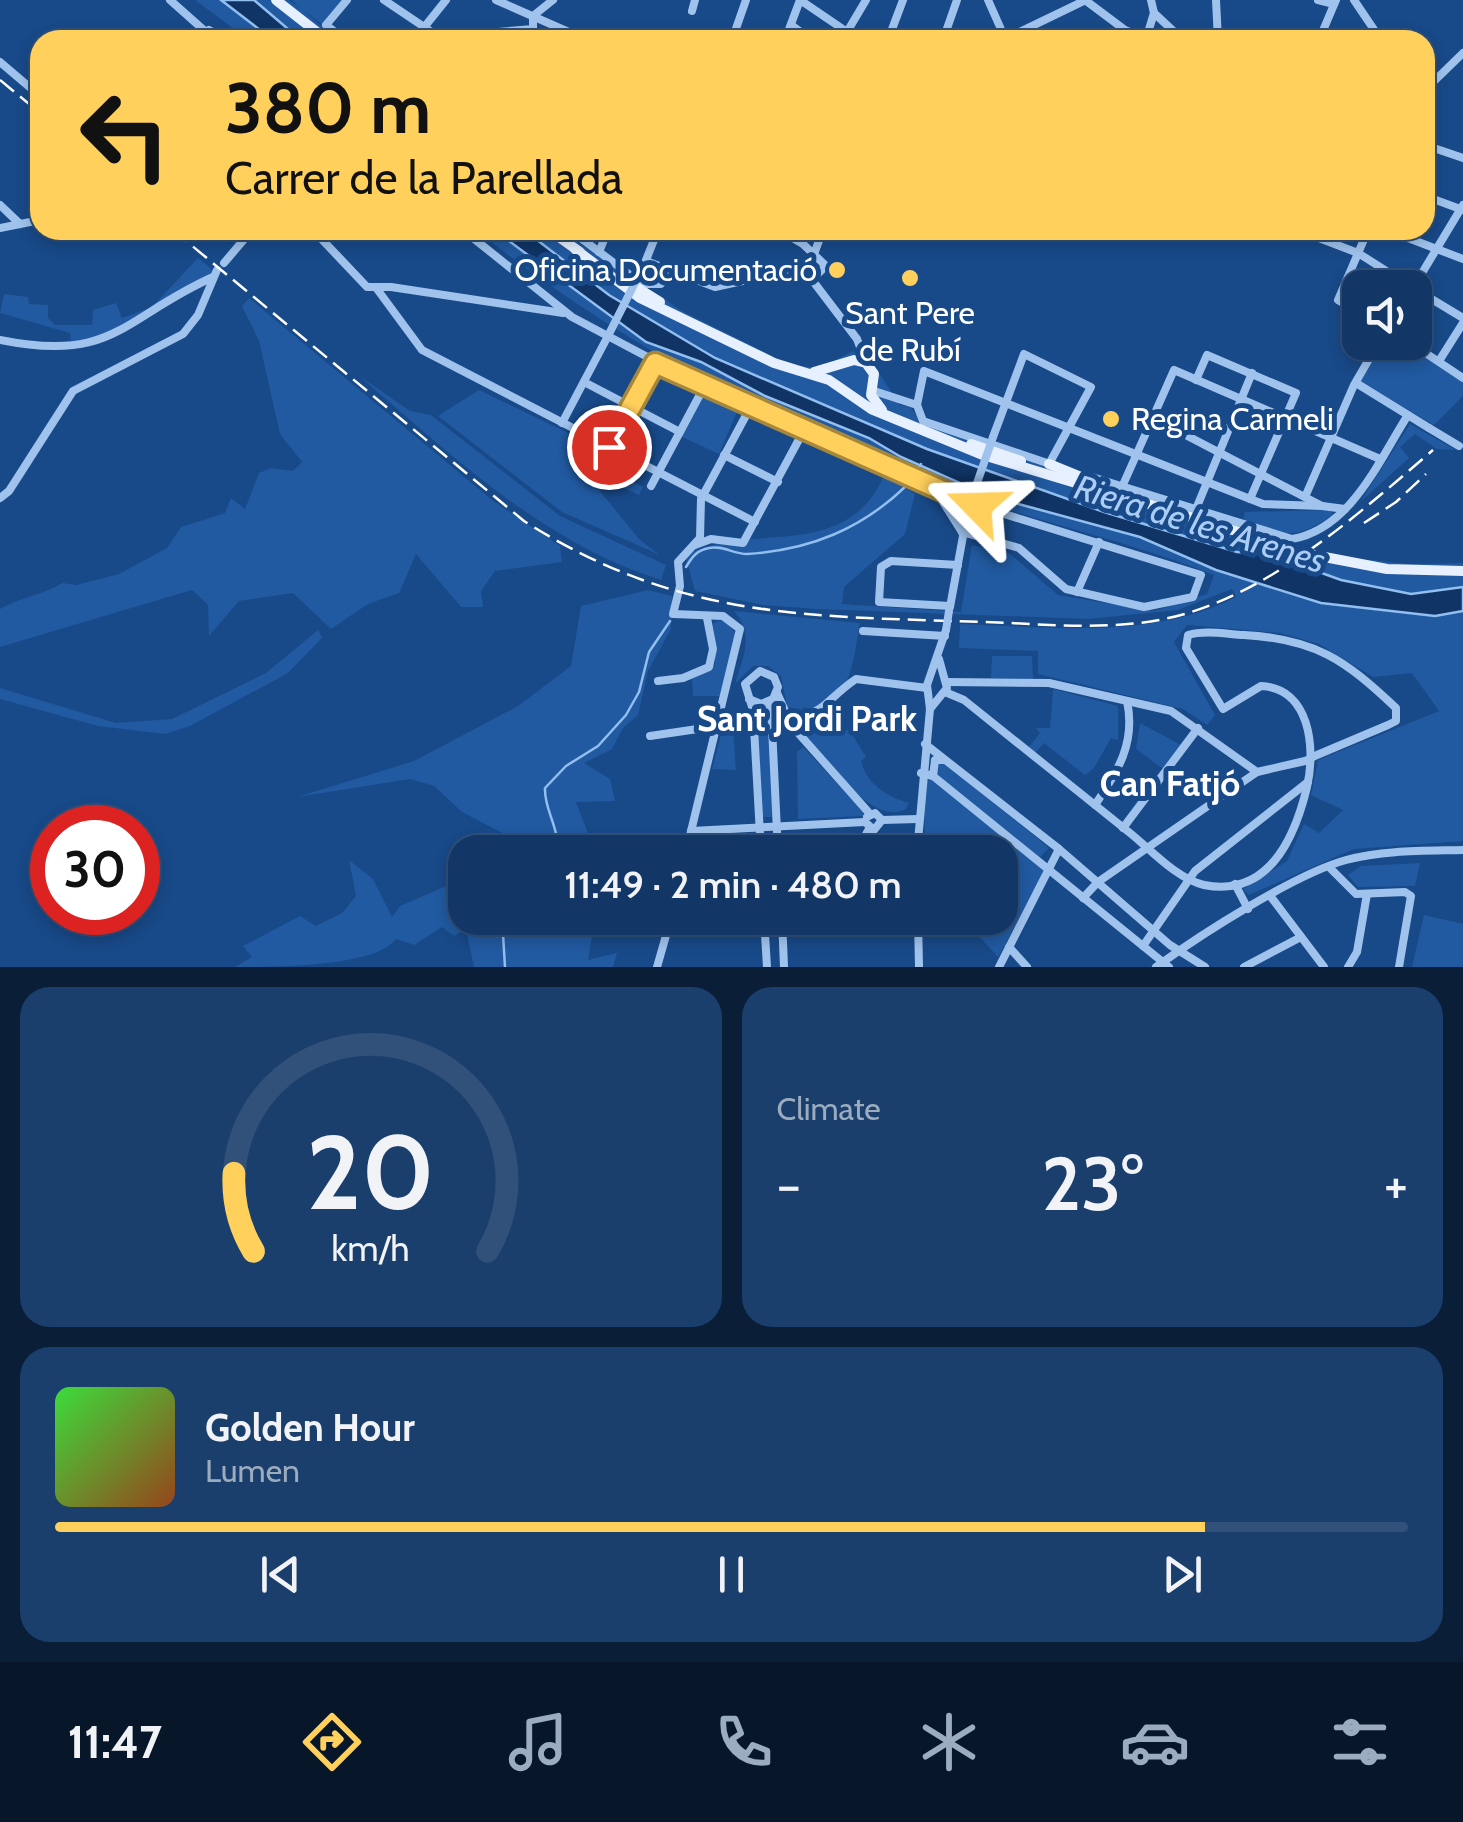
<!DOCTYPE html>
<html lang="en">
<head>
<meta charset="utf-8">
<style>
  body { margin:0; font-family:Cabin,sans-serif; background:#1b3f6c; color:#f1f3f6; height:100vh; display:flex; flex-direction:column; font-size:38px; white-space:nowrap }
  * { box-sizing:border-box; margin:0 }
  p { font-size:32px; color:#9cacbf }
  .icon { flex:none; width:55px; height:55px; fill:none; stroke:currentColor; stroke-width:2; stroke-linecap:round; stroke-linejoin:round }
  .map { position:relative; height:967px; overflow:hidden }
  .details { display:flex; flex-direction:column; gap:20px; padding:20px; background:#0a1e38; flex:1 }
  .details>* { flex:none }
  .hud { position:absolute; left:30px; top:30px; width:1405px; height:210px; border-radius:30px; box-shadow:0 5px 15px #0003,0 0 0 2px #31517a; background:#ffd05c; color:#111; overflow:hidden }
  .fabs { position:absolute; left:1342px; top:270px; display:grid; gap:20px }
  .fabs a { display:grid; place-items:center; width:90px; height:90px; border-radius:20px; background:#123766; box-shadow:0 5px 15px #0003,0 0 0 2px #31517a; font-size:50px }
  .speed { position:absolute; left:30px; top:805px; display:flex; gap:20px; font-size:50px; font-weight:700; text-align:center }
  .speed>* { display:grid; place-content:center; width:130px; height:130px; border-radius:50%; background:#123766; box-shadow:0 5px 15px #0003,0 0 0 2px #31517a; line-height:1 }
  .speed .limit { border:15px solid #d22; background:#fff; color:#111 }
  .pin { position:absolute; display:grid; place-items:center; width:85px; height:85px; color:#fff; margin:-42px; border:5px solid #fff; border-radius:50%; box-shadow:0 2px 10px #0007 }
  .me { position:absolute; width:110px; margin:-55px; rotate:292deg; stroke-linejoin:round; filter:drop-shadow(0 0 8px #0008) }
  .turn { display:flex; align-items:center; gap:35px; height:210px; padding:0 30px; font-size:45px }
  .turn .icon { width:130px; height:130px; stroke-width:2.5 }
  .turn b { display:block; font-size:70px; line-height:85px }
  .big { font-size:75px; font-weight:600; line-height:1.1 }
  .details .widget { flex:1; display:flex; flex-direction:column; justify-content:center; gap:15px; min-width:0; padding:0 35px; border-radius:30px; background:#1b3f6c }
  .details .dial { align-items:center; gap:0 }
  .dial svg { height:260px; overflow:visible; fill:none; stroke:#31517a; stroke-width:7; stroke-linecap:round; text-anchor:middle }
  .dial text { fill:#f1f3f6; stroke:none }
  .song { display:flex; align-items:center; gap:30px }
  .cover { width:120px; height:120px; border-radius:15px; background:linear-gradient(135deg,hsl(120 70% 55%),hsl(20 70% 35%)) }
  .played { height:10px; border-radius:5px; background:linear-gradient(90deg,#ffd05c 85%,#31517a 85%) }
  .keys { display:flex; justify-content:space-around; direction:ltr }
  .heat { display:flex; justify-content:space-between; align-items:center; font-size:55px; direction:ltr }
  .details .tiles { flex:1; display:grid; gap:20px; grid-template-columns:1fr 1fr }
  .widget:last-child { grid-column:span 2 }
  .trip { position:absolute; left:448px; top:835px; width:570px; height:100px; border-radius:30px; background:#123766; box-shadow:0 5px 15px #0003,0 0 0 2px #31517a; font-weight:600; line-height:100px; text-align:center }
  .tabs { display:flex; height:160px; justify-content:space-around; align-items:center; background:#071629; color:#9cacbf }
  .tabs .icon { width:70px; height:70px }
  .tabs .on { color:#ffd05c }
  .tabs b { font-size:45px; color:#f1f3f6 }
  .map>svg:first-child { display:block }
</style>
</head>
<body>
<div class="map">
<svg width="1463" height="967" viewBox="0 0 1463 967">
  <rect width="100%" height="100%" fill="#184988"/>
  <g fill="#215aa1">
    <polygon points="195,0 221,0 273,40 249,40"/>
    <polygon points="254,0 289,0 300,8 292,0 350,0 328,29 301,8 337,40 301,40"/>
    <path d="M476 230H494L646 342 701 362 765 396 869 438 901 457 989 496 1140 537 1216 570 1321 603 1435 616 1463 611V841L1354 849 1249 895 1243 889 1287 861 1304 824 1319 833 1343 810 1311 795 1318 760 1439 711 1412 673 1373 677 1319 644 1280 633 1187 625 1174 642 1215 715 1207 725 1183 709 1038 674V651L959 648 960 624C1052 627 1152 640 1236 597L1232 589 1178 610 1088 619 817 609 763 605 695 591 685 555C752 521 845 563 884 476L915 494 905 534 844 587 842 604 961 612 972 545 1009 553 1058 595 1154 611 1207 594 1214 575C1132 542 1044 524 961 494 787 433 620 345 476 230Z"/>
    <polygon points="524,230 559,230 684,312 791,365 820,368 853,351 870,359 900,405 910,407 921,421 1316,554 1409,564 1463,563 1463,587 1411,594 1341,580 1272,555 1237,552 1104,512 927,449 715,358 609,295"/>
    <polygon points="198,258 214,271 209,277 95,340 71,342 70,333 0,313 4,294 28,297 29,304 48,305 48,318 55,325 92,325 93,310 116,303 122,318 152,307"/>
    <path d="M249 298 492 500 560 546 562 562 495 571 481 591 483 607H461L416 554 399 593 368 604 331 629 293 593 239 601 209 636 208 605 192 590 0 647V609C21 597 42 595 63 583L76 585 119 574 167 548 181 527 225 513 231 498 245 509 259 473 271 468 293 471 302 462 280 434 259 341 242 306Z"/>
    <polygon points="1384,343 1404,343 1463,379 1463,396 1434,425 1360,382"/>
    <path d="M358 375 410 411 431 415 560 516 666 565 661 580C543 543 450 454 358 375Z"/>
    <polygon points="479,390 606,451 601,465 643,487 639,495 609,481 599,490 640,540 660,555 562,512 438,416"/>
    <polygon points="704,392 739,407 719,454 680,436"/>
    <polygon points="1410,424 1456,450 1437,449 1415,434 1400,447 1409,458 1360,502"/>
    <path d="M1329 510 1333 514 1330 517C1291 542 1284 534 1243 519L1245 512Z"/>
    <polygon points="648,590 672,596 671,629 648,671 638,715 623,728 612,749 584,763 610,779 615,801 576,802 595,852 505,852 514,839 462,812 434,786 410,779 297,797 414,761 518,706 571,666 581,606"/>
    <path d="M734 611 860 623C852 665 854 701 802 712L787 706 781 676 768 666H753L735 684C743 656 755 635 734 611Z"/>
    <polygon points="726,619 736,635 720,696 693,696 692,679 715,664 713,623"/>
    <polygon points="318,630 322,638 288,673 190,726 165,734 98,726 0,699 0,688 116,723 172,719 266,673"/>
    <polygon points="992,656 1032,656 1033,679 991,678"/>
    <polygon points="1053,689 1118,706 1118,740 1111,738 1094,768 1085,775 1044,743 1035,753 1029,747 1040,733 1036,728 1050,728"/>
    <path d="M807 719 850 731 866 757 861 761C866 784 888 797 909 803L906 809C872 828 824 757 802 733L798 724Z"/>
    <polygon points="1140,723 1181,745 1163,769 1136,749"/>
    <polygon points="723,727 733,727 736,770 712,769"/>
    <polygon points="758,728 769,728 773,817 762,817"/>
    <polygon points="803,747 863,811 863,816 798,819 797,752"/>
    <polygon points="937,763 946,764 1049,848 1040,857 941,779 934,772"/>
    <polygon points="933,776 1047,868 998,957 962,918 1000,918 1000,852 925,852 924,785"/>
    <path d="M349 860 373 879 392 917 400 906 465 878V918H595L588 960 617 953 613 967H474L466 929 454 936 442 927 414 945 396 939C375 967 277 967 235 967L252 957 243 946 300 916 316 926 342 913 356 896Z"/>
    <polygon points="1420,863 1415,886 1358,887 1348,875 1361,866"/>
    <polygon points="1424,915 1463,924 1463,967 1412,967"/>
  </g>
  <g fill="#0f3465" stroke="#92bef0" stroke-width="2.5">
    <polygon points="221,0 254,0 301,40 273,40"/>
    <polygon points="494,230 524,230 609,295 715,358 927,449 1104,512 1237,552 1272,555 1341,580 1411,594 1463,587 1463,611 1435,616 1321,603 1216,570 1140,537 989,496 901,457 869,438 765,396 701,362 646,342"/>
  </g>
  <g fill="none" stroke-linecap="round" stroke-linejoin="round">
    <g stroke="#92bef0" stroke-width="2.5">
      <polyline points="914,475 921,464"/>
      <path d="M686 567C692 557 697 550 709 548 723 545 733 554 747 554 810 550 862 529 907 485"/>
      <path d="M556 852C561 829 544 811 545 788L566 766 598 746 626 715 639 692 649 652 670 621"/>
      <polyline points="505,967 503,934 511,918"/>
    </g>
    <g stroke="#a0c3ed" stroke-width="8">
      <polyline points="170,0 215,40"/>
      <polyline points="384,0 442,39"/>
      <polyline points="496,0 587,40"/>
      <polyline points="800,0 859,40"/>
      <polyline points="988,0 1004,36"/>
      <polyline points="1085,0 1125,30 1146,39 1154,13"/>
      <polyline points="1151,0 1154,13 1183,40"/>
      <polyline points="1216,0 1218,40"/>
      <polyline points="1318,0 1334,4"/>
      <polyline points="1354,0 1381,40"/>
      <polyline points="692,11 695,0"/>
      <polyline points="533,16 553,0"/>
      <polyline points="791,25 812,40"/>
      <polyline points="209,30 227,40"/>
      <polyline points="847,32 866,0"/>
      <polyline points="438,37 533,29 533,16"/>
      <polyline points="345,40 326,25 347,0"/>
      <polyline points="414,40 446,0"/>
      <polyline points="732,40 746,0"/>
      <polyline points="785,40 800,0"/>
      <polyline points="888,40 903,0"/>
      <polyline points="943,40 957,0"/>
      <polyline points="1003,40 1086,0"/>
      <polyline points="1298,40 1311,35 1317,40"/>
      <polyline points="1319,40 1336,0"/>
      <polyline points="0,62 40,96"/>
      <polyline points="1425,90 1463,53"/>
      <polyline points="1425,145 1463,158"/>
      <polyline points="1425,196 1463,210"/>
      <polyline points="0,205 20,224"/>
      <polyline points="0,228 40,220"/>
      <polyline points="313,230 367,287 391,287 563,313"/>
      <polyline points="463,230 572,317 704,387 956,499 1201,575 1193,597 1144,607 1066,589 1019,548 962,532"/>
      <polyline points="570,230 642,284 661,284 669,271"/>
      <polyline points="779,230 803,244 826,266 813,278"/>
      <polyline points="1298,230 1358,253 1413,288 1463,205"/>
      <polyline points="1387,230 1463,259"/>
      <polyline points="711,237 713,230"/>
      <polyline points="599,252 608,230"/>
      <polyline points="814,254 823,230"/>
      <polyline points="646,261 715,287 803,268 857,339 866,363"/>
      <polyline points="224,263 252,230"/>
      <polyline points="644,265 658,230"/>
      <polyline points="377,289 422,350 755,522"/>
      <polyline points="1415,289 1463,318"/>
      <polyline points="1360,313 1338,300 1368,230"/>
      <path d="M0 340C114 363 122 318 213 277"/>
      <polyline points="1409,342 1463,378"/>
      <polyline points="1439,361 1463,323"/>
      <polyline points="1196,380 1207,355 1296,393 1250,499"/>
      <polyline points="584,382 680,432"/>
      <polyline points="1356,383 1429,428"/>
      <polyline points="871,390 917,405"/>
      <polyline points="917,405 923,421 1050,464"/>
      <polyline points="917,405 924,371 1263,504 1322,506"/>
      <polyline points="1153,418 1322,506 1345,509"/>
      <polyline points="562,423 608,336"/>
      <polyline points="993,437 1024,354 1091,387 1049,464"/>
      <polyline points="609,447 655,363"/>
      <polyline points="724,455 778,482"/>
      <path d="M1092 477 1292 539C1351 529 1379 460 1408 415"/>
      <polyline points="651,486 704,387"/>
      <polyline points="1122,487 1174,370 1380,459"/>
      <polyline points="936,491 962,532"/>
      <polyline points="1305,497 1354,385 1379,342"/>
      <polyline points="0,498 9,491 73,391 183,334 198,315 217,270"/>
      <polyline points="1196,509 1252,373"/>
      <polyline points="695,545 711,539 743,543 803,432"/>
      <polyline points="1077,592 1099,542"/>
      <polyline points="950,606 879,602 881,567 891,561 958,565"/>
      <polyline points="950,607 968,509"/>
      <polyline points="863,631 945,636"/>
      <polyline points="658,681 683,678 709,667 713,649 707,618"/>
      <polyline points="947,682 1049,683 1171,711 1257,772"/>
      <path d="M945 692 964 700C1019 744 1075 789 1130 833 1151 850 1177 879 1204 885 1269 898 1295 837 1307 787 1316 748 1310 688 1261 686L1223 709 1186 648 1188 635C1205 630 1226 634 1244 635 1316 639 1345 660 1396 708V721L1388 725 1317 755 1305 761 1257 772 1098 882 1083 898"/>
      <polyline points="777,693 792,726 870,814"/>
      <polyline points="749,699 761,704 773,699 778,687 774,677 760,671 745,684 753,710 761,852"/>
      <path d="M765 704C816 732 820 703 856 679L927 688"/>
      <polyline points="771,706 778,852"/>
      <polyline points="930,709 947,688 939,659"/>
      <polyline points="650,736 718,726"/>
      <polyline points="925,744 1059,849 1170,945 1205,967"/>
      <polyline points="921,773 933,776 1169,967"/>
      <polyline points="933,776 935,760 944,760"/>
      <path d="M1095 805C1118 771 1136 743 1127 701"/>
      <polyline points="867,817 875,813 882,820 918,819"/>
      <polyline points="865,822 874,830 882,820"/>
      <polyline points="1123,828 1198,728"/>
      <polyline points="691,831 865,822"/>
      <polyline points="686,852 740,629 723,616 673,614 680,586 678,562 700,538 701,499 750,408"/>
      <polyline points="856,852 869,829"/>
      <polyline points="917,852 930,709 927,685 946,630"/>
      <polyline points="1329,867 1356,894 1405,892 1411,896 1399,967"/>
      <polyline points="1235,884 1248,909"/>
      <polyline points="1271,897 1324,967"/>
      <path d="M725 918C751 925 799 941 820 918"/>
      <polyline points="764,918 767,967"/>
      <polyline points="782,918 784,967"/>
      <polyline points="918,918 919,967"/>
      <polyline points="1143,946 1195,871 1308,782"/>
      <polyline points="1009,947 1027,967"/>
      <polyline points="657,967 671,918"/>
      <polyline points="999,967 1059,849"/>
      <path d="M1156 967C1200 935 1295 874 1346 860 1384 850 1424 851 1463 850"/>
      <polyline points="1244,967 1301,937"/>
      <polyline points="1348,967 1357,952 1367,894"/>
    </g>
    <g stroke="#e6f0ff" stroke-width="10">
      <polyline points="276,0 327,40"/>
      <polyline points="549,230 580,252"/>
      <polyline points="575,249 640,298 774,363 829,380 871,409 983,455 1089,487"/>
      <polyline points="628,282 660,302"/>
      <polyline points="814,372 854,360 866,363 874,374 871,395 882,410"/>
      <polyline points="971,444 1021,461"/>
      <polyline points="1049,464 1093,482"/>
      <polyline points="1084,484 1294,549"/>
      <polyline points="1309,554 1387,569 1463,571"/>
    </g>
    <g stroke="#fff" stroke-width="2.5" stroke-dasharray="18 8" stroke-linecap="butt">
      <polyline points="0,80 40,113"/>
      <path d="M173 230 524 521C679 620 807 616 984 622 1051 624 1122 633 1188 613 1280 585 1362 511 1433 450"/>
      <polyline points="1364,523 1396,502 1426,474"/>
    </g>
    <g stroke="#a0c3ed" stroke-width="8">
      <polyline points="610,332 644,265"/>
      <polyline points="1429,428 1459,446"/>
      <polyline points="968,509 993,437"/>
      <polyline points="946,630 949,611"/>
    </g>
  </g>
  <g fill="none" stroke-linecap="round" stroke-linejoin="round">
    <defs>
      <polyline id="route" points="609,447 655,363 977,506"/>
    </defs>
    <use href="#route" stroke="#a6873c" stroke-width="25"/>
    <use href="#route" stroke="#ffd05c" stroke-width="18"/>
  </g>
  <g fill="#ffd05c" stroke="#184988" stroke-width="4">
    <circle cx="837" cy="270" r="10"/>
    <circle cx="910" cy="278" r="10"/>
    <circle cx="1111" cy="419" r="10"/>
  </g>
  <g text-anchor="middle" stroke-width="10" stroke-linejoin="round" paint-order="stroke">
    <g font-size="32" fill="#fff" stroke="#184988" text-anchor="end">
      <text x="817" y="281">Oficina Documentació</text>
      <text x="910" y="324" text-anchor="middle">Sant Pere<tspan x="910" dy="37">de Rubí</tspan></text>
      <text x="1131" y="430" text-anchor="start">Regina Carmeli</text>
    </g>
    <g font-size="35" font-style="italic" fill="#abcdf5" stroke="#184988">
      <text transform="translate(1200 524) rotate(17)" y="12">Riera de les Arenes</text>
    </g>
    <g font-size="35" font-weight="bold" fill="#fff" stroke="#184988">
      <text x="807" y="731">Sant Jordi Park</text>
      <text x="1170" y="796">Can Fatjó</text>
    </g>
  </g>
</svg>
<div class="fabs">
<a><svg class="icon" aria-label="sound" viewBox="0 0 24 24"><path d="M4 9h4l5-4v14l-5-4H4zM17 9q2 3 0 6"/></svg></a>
</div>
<div class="speed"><div class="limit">30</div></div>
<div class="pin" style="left:609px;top:447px;background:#d93025"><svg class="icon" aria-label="arrive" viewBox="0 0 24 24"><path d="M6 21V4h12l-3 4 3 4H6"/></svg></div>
<svg class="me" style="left:977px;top:506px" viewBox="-20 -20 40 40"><path d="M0-17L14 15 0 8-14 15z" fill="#ffd05c" stroke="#fff" stroke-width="4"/></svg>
<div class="trip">11:49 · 2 min · 480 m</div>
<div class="hud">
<div class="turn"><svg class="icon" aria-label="left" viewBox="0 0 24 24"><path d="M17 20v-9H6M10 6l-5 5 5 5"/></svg><div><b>380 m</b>Carrer de la Parellada</div></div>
</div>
</div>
<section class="details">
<div class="tiles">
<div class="widget dial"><svg viewBox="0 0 100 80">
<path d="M14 69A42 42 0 1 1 86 69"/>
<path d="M14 69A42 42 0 0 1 8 45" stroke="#ffd05c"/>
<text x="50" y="56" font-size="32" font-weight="700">20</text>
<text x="50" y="72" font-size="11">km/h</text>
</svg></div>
<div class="widget"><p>Climate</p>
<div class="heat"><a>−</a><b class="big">23°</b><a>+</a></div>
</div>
<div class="widget">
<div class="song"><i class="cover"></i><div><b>Golden Hour</b><p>Lumen</p></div></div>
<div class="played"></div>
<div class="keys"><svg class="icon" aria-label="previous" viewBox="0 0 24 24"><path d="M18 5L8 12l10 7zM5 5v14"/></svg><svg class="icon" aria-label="pause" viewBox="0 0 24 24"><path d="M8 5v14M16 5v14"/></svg><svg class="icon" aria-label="next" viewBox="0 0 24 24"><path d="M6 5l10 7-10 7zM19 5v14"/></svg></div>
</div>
</div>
</section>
<nav class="tabs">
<b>11:47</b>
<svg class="icon on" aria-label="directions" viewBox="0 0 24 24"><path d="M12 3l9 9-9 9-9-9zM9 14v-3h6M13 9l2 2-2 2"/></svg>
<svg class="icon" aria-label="music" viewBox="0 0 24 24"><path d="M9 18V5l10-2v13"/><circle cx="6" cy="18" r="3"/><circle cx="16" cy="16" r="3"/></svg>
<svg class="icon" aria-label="phone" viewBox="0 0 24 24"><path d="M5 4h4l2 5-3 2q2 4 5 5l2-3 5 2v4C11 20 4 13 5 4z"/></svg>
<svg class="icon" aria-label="climate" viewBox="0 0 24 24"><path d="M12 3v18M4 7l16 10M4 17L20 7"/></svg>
<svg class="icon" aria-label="car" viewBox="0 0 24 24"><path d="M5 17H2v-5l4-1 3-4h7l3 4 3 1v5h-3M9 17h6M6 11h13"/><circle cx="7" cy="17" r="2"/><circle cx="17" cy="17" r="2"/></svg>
<svg class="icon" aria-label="filters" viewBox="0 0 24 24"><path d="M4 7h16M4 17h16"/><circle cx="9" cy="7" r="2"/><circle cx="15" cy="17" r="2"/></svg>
</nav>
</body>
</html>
